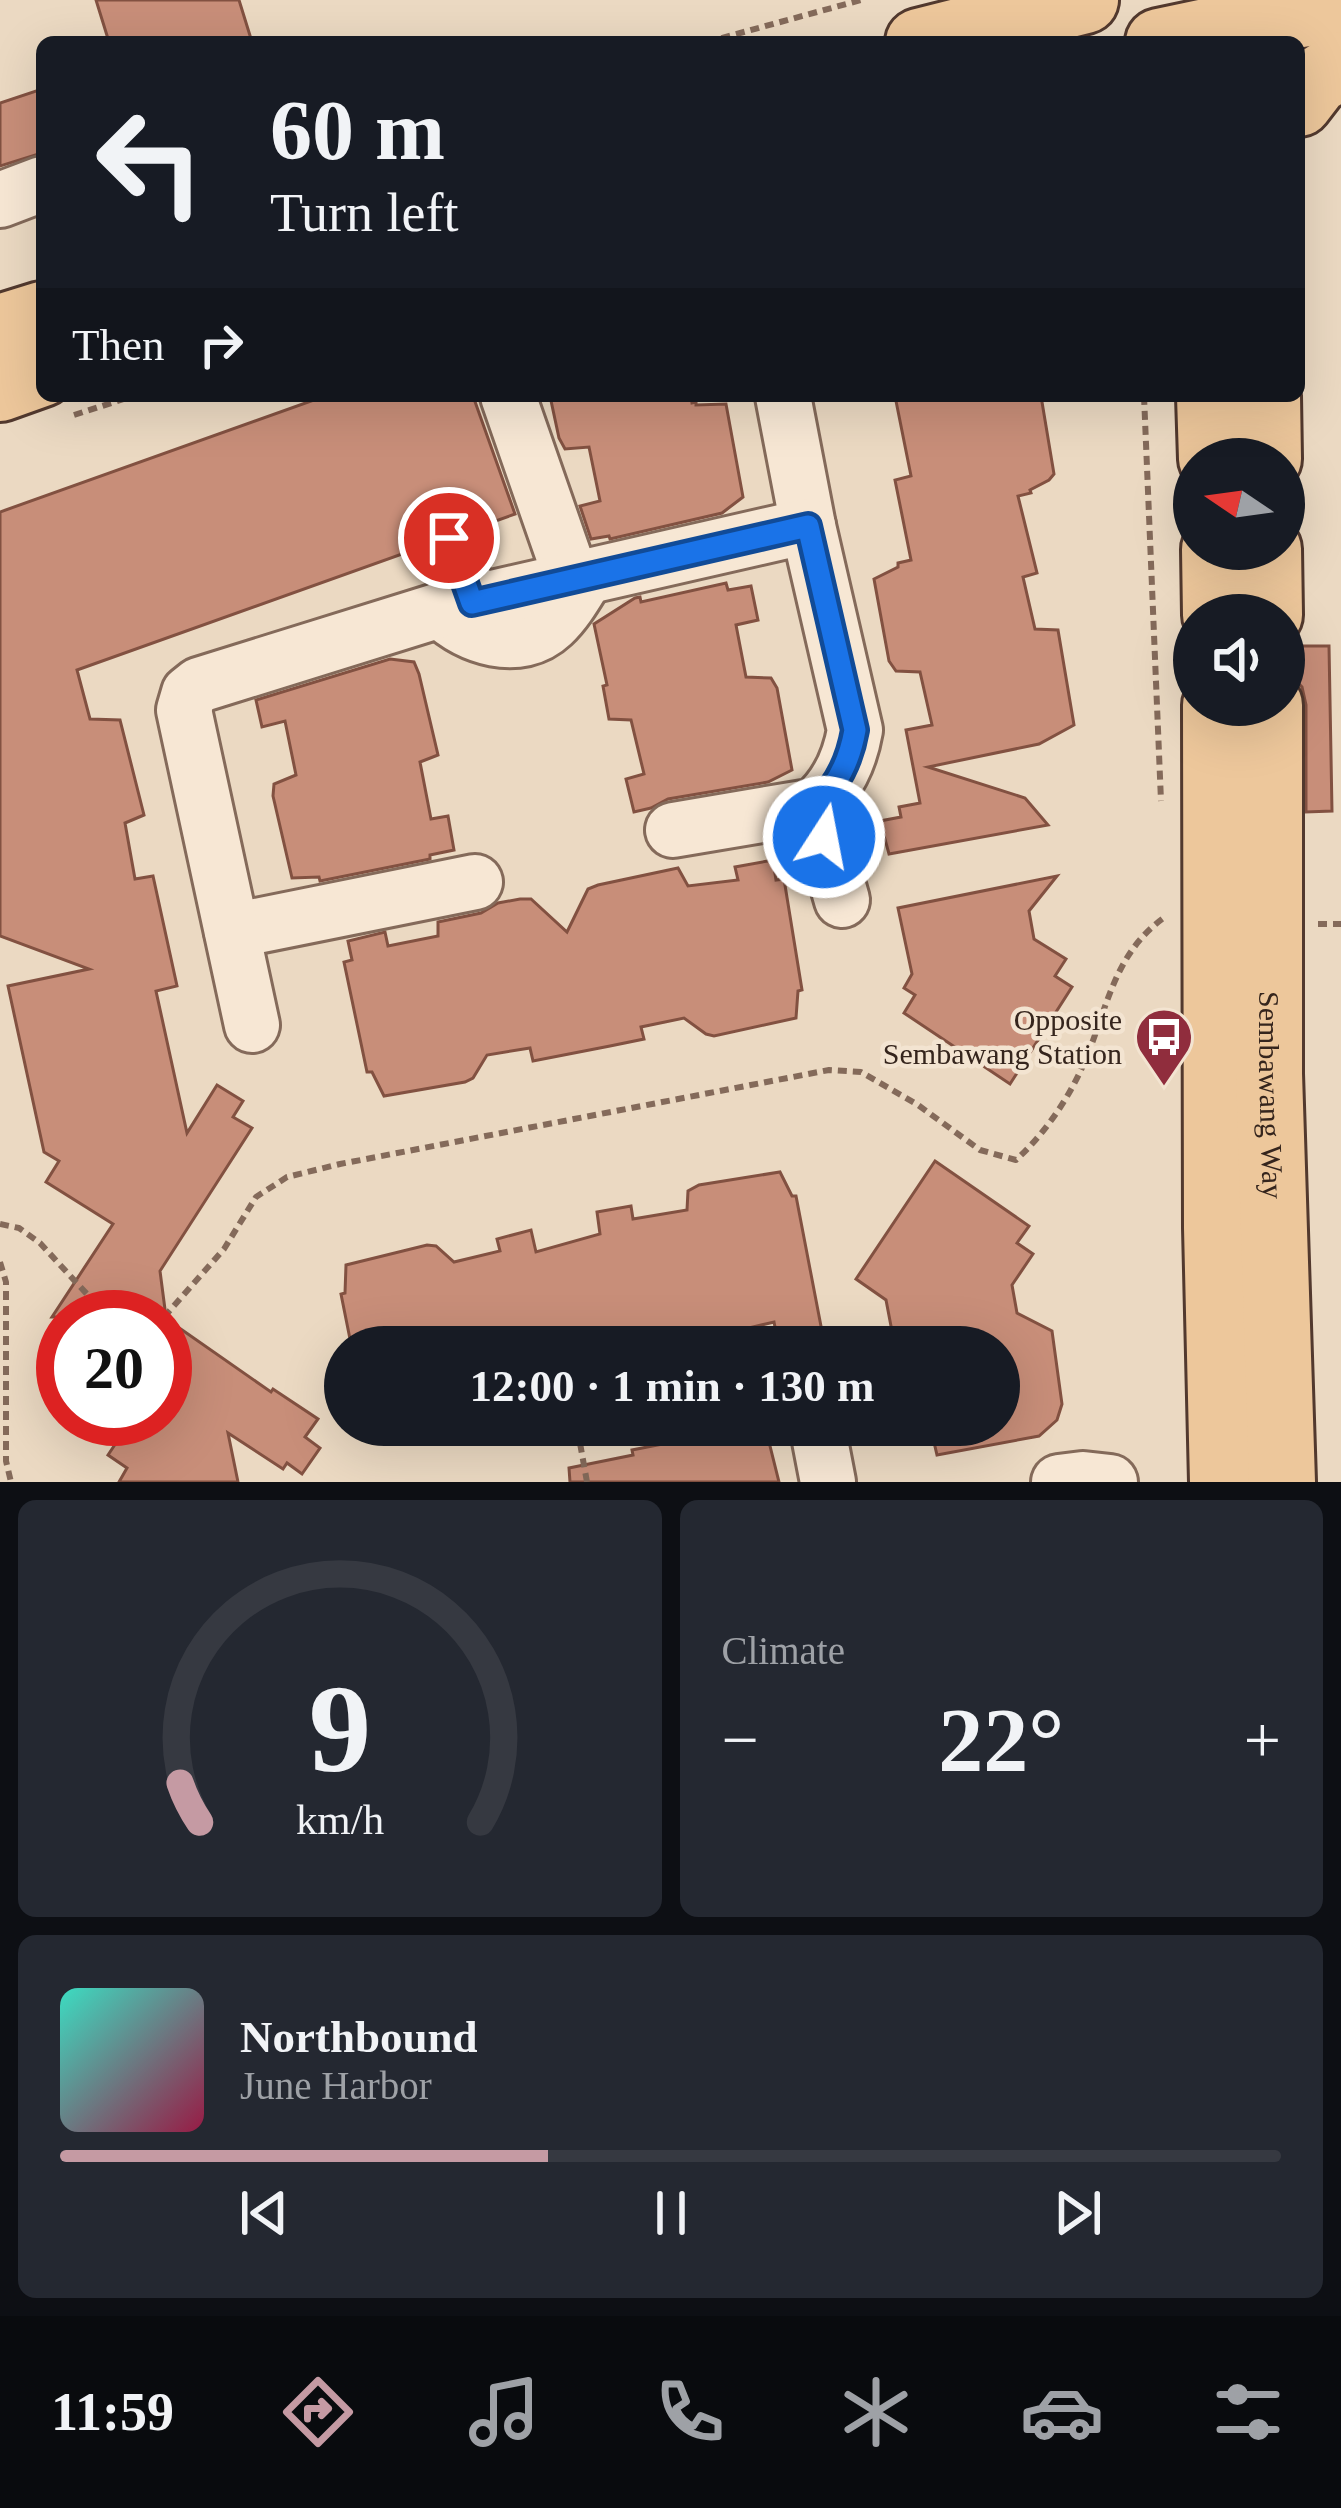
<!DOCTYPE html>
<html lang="en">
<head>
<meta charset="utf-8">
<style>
  body { margin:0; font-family:Georgia,serif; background:#242831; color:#f1f3f6; height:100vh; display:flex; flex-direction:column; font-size:45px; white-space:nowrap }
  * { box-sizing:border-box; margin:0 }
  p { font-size:39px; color:#9ea1a6 }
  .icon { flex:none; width:66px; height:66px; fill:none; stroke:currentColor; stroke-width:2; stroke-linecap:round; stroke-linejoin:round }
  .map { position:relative; height:1482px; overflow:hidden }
  .side { display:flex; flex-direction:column; gap:18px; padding:18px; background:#0d0f14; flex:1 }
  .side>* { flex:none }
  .hud { position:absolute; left:36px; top:36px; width:1269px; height:366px; border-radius:18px; box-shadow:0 12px 48px #0002; background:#171b24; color:#f1f3f6; overflow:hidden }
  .needle { width:78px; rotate:283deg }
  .fabs { position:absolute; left:1173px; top:438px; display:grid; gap:24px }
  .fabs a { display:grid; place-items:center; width:132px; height:132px; border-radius:50%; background:#171b24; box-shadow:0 12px 48px #0002; font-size:60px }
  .speed { position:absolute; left:36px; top:1290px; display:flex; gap:24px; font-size:60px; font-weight:700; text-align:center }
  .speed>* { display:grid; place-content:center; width:156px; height:156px; border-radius:50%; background:#171b24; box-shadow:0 12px 48px #0002; line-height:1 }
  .speed .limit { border:18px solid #d22; background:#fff; color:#111 }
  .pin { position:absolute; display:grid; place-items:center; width:102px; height:102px; color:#fff; margin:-51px; border:6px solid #fff; border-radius:50%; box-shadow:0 3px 12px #0007 }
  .me { position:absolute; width:132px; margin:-66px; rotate:11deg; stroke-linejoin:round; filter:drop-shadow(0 0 9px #0008) }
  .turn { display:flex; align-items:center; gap:42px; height:252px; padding:0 36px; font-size:54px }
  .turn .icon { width:156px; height:156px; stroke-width:2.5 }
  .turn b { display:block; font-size:84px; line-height:102px }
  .then { display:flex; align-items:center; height:114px; padding:0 36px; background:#0003; gap:24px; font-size:45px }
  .big { font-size:90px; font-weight:700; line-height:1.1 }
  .side .card { flex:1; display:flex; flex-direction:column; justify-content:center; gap:18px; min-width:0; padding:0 42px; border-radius:18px; background:#242831 }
  .side .dial { align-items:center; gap:0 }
  .dial svg { height:312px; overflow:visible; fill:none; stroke:#363941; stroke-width:7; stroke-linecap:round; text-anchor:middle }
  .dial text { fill:#f1f3f6; stroke:none }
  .song { display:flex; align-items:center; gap:36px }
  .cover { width:144px; height:144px; border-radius:18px; background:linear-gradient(135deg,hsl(170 70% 55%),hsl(340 70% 35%)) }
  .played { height:12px; border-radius:6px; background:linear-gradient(90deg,#c59aa3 40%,#363941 40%) }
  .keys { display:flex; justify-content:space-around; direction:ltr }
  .heat { display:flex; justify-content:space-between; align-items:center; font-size:66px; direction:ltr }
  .side .tiles { flex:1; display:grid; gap:18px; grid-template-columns:1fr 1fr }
  .card:last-child { grid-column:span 2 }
  .trip { position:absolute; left:324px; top:1326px; width:696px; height:120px; border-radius:60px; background:#171b24; box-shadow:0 12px 48px #0002; font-weight:700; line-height:120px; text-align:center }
  .dock { display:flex; height:192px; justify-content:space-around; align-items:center; background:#090b0e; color:#9ea1a6 }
  .dock .icon { width:84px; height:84px }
  .dock .current { color:#c59aa3 }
  .dock b { font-size:54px; color:#f1f3f6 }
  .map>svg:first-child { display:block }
</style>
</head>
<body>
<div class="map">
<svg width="1341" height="1482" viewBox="0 0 1341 1482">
  <rect width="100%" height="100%" fill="#ebd9c2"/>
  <g fill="#c88e79" stroke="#825141" stroke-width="3">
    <polygon points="96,0 239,0 252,42 109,42"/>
    <polygon points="42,89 42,153 0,166 0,103"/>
    <polygon points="325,396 473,396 515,514 479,527 470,514 456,506 438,508 424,517 418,530 419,548 77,670 90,719 120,720 144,815 125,823 135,879 153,876 177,986 156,991 187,1133 217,1085 243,1101 233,1117 252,1128 160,1271 166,1317 52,1317 113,1224 46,1182 59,1161 44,1152 8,986 89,969 0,936 0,512"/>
    <polygon points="550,396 691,396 692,403 696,402 696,405 726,404 743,497 722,513 610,539 609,536 591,539 580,506 600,501 589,447 565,449 559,438"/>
    <polygon points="895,396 1041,396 1054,474 1049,480 1030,490 1031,493 1018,496 1037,573 1023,577 1035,629 1058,630 1074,725 1039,744 928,767 1025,798 1048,825 889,854 880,821 901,817 899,807 920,803 906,730 932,725 920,672 896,671 889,661 874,579 898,567 898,563 911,560 895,480 911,476"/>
    <polygon points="726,583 728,590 751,586 758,620 736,625 746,677 771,678 777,688 792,770 768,782 668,799 651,808 634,812 626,779 644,774 631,720 609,719 603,686 607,685 594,624 635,598 640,597 641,602"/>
    <polygon points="1289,646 1329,646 1332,811 1306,812 1306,705 1302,687 1288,673"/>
    <polygon points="390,659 414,662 419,674 438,755 420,762 431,819 448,816 454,850 430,855 430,859 320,881 319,877 292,878 273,796 274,784 296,775 285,721 262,727 256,700"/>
    <polygon points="773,860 776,880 784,879 802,990 798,991 796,1018 714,1036 706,1034 684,1018 641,1027 644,1039 610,1046 533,1061 530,1048 487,1055 473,1078 465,1082 384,1096 372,1072 367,1072 344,962 352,960 348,941 385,932 388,946 438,936 438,922 481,913 498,903 520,899 531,899 567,932 588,889 598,885 678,868 688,886 738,880 735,867"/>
    <polygon points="1057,876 1029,911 1034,939 1066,959 1055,976 1072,987 1010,1084 904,1013 915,995 904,988 912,974 898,908"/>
    <polygon points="935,1161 1029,1226 1017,1243 1033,1254 1012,1285 1017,1313 1052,1331 1062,1404 1057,1420 1039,1436 937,1455 930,1425 999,1425 999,1347 895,1347 886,1300 856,1279"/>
    <polygon points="780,1172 792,1196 796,1196 825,1347 779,1347 774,1322 724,1334 724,1347 380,1347 379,1338 351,1344 341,1294 345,1293 346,1265 427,1245 436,1246 454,1262 500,1251 497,1239 531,1230 536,1252 600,1234 597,1212 631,1206 633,1219 687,1210 688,1191 699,1185"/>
    <polygon points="165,1318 271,1392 273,1389 318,1419 305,1437 320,1448 302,1474 287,1463 283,1469 228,1433 238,1482 119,1482 127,1468 108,1455 132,1419 165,1419"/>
    <polygon points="734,1430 767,1434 779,1482 570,1482 569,1468 633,1455 632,1450"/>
  </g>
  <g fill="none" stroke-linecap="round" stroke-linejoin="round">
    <defs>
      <g id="minor">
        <polyline points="0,200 42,184"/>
        <polyline points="508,396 572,580"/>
        <polyline points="449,537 472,603"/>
        <path d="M440 610C469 637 519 655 552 624 566 611 576 593 586 577"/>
        <polyline points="815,806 842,900"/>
        <path d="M673 830 815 806C837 787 850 759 855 730L808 526 783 396"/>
        <polyline points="232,931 475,882"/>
        <polyline points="252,1025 184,710 189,693 199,685 440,610 808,526"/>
        <polyline points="817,1425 828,1482"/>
        <polyline points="1059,1482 1083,1479 1110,1482"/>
      </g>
      <g id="major">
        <polyline points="919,42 1085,0"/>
        <polyline points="1159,42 1268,19 1341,8"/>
        <polyline points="1299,103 1316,81 1341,65"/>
        <polyline points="0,328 42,315"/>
        <polyline points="0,388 42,373"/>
        <polyline points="1210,396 1212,459"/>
        <polyline points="1267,396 1268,459"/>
        <polyline points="1215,549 1216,615"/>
        <polyline points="1268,549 1269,615"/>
        <polyline points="1216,705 1217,1228 1223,1482"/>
        <path id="s1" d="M1269 705V1074L1282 1482"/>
      </g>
    </defs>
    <use href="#minor" stroke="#846a5a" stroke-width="60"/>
    <use href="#major" stroke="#52392e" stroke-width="72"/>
    <g stroke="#846a5a" stroke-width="6" stroke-dasharray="9 6" stroke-linecap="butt">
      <polyline points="707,42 861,0"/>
      <polyline points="1144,396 1161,801"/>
      <polyline points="74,415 133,396"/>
      <polyline points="1318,924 1341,924"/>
      <polyline points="0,1224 19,1228 40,1243 108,1317"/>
      <polyline points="0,1262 6,1282 6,1461 11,1482"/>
      <path d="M164 1317 224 1249 256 1197 287 1177 340 1164 829 1070 861 1072 918 1105 980 1150 1016 1160C1043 1135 1065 1104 1081 1070 1107 1014 1111 955 1165 917"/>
      <polyline points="587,1482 578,1432 609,1425"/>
    </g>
    <use href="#minor" stroke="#f7e7d4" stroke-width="54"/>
    <use href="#major" stroke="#edc79b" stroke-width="66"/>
  </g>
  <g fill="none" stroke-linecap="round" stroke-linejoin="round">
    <defs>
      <path id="route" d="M449 538 472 603 808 526 855 730C850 759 837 787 815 806L824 837"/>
    </defs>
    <use href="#route" stroke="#114b97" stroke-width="30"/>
    <use href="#route" stroke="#1a73e8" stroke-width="21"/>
  </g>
  <defs>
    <symbol id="bus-pin" viewBox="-11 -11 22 30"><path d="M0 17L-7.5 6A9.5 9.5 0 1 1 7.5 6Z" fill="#902d3d" stroke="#f3e4d1"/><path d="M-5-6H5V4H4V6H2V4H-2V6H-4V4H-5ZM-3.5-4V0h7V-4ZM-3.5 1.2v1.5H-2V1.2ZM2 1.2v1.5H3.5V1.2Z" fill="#fff"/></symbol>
  </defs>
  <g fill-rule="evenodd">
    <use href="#bus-pin" x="1131" y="1004" width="66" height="90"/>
  </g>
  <g text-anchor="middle" stroke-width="9" stroke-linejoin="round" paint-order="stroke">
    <g font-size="30" fill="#35251d" stroke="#f3e4d1" text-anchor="end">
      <text x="1122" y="1030">Opposite<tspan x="1122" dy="34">Sembawang Station</tspan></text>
    </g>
    <g font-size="30" fill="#35251d" stroke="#f3e4d1">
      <text dy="10" stroke="none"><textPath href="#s1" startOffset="390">Sembawang Way</textPath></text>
    </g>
  </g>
</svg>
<div class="fabs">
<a><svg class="needle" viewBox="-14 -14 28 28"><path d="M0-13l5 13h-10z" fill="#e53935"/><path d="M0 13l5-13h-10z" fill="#9ea1a6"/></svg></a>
<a><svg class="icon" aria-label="sound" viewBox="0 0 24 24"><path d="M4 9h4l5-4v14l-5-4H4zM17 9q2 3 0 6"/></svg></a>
</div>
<div class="speed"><div class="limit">20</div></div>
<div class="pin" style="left:449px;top:538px;background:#d93025"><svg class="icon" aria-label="arrive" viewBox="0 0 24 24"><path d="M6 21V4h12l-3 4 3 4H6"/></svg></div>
<svg class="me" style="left:824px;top:837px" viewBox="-20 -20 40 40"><circle r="17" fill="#1a73e8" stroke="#fff" stroke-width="3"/><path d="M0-11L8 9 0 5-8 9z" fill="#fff"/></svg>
<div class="trip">12:00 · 1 min · 130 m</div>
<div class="hud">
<div class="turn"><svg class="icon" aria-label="left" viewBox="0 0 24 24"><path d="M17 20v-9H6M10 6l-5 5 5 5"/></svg><div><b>60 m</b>Turn left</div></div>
<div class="then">Then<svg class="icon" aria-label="right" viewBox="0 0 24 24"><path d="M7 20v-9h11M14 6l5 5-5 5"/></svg></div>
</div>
</div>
<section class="side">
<div class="tiles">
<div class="card dial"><svg viewBox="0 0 100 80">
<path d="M14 69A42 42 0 1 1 86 69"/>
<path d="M14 69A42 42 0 0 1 9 59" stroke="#c59aa3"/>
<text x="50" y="56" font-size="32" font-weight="700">9</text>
<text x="50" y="72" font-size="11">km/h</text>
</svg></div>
<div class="card"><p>Climate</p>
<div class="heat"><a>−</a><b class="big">22°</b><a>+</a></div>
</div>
<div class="card">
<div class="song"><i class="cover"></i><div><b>Northbound</b><p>June Harbor</p></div></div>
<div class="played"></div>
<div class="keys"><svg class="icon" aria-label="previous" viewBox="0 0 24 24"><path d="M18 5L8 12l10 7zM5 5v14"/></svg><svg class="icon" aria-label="pause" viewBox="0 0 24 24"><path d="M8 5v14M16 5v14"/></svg><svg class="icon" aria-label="next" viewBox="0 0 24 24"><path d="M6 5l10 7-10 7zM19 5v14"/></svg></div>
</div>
</div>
</section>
<nav class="dock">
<b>11:59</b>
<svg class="icon current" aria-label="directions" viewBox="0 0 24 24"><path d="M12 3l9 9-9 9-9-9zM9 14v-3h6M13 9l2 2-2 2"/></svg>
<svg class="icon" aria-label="music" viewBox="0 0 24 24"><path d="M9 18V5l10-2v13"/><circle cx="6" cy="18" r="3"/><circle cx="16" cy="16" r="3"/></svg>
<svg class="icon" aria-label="phone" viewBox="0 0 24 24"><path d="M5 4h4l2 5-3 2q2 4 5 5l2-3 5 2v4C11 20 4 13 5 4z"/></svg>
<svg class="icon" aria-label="climate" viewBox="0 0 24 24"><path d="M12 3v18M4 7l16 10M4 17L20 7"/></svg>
<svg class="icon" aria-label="car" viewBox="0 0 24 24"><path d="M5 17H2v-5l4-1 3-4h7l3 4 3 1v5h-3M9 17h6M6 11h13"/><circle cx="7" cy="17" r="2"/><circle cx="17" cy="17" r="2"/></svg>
<svg class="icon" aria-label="filters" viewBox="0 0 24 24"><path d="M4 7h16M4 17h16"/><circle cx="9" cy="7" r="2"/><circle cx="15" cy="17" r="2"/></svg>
</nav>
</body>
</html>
